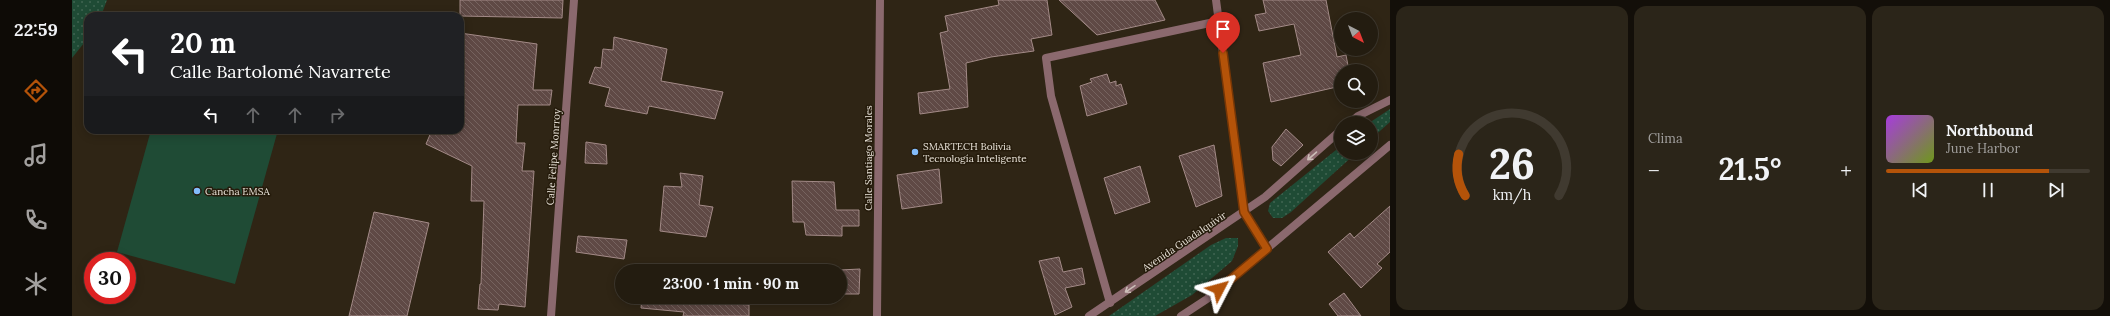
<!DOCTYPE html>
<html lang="es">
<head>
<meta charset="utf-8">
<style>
  body { margin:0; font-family:Lora,serif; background:#2b2519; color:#f1f3f6; height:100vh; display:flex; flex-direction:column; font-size:15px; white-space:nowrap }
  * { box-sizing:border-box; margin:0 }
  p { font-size:13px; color:#a3a19f }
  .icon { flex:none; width:22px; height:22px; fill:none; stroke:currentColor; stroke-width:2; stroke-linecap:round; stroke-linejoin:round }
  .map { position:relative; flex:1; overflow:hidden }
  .side { display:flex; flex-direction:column; gap:6px; padding:6px; background:#130f09; width:720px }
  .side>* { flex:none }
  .top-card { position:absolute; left:12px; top:12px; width:380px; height:122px; border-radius:12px; box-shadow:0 2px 10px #0003,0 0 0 1px #403a30; background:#202124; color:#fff; overflow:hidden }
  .needle { width:26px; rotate:138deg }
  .tools { position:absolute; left:1262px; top:12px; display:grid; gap:8px }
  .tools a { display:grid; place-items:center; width:44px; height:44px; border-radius:50%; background:#231c10; box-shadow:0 2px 10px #0003,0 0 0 1px #403a30; font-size:20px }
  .speed { position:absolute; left:12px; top:252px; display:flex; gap:8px; font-size:20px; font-weight:700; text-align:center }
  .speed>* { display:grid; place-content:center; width:52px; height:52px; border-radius:50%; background:#231c10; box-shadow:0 2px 10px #0003,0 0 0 1px #403a30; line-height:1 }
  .speed .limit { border:6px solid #d22; background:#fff; color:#111 }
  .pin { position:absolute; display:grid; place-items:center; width:34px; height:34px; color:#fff; margin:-41px -17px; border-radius:50% 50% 50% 0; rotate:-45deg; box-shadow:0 0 4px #0007 }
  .pin .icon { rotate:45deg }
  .me { position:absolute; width:44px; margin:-22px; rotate:51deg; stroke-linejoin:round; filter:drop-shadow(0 0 3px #0008) }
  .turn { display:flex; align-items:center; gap:14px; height:84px; padding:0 20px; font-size:18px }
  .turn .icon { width:52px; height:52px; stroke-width:2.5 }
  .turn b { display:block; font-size:28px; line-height:34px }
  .lanes { display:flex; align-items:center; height:38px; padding:0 20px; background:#0003; justify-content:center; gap:20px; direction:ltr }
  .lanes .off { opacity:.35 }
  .big { font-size:30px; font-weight:700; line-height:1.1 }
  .side .card { flex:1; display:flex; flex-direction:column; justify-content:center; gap:6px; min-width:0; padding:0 14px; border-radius:12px; background:#2b2519 }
  .side .dial { align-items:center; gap:0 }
  .dial svg { height:104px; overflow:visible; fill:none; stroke:#403a30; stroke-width:7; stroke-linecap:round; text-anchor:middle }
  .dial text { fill:#f1f3f6; stroke:none }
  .song { display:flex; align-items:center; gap:12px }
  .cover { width:48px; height:48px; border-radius:6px; background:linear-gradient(135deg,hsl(280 70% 55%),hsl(80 70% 35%)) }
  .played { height:4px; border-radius:2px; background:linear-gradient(90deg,#b45309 80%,#403a30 80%) }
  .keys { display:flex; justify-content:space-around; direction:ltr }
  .heat { display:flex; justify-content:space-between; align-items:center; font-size:22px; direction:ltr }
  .side .tiles { flex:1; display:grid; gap:6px; grid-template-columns:repeat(3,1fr) }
  .trip { position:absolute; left:543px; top:264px; width:232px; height:40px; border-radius:20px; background:#231c10; box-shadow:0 2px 10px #0003,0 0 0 1px #403a30; font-weight:700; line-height:40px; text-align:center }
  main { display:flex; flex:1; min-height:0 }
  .menu { display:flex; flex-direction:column; width:72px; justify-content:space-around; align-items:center; background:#0e0b06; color:#a3a19f }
  .menu .icon { width:28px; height:28px }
  .menu .active { color:#b45309 }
  .menu b { font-size:18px; color:#f1f3f6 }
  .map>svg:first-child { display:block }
</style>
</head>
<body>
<main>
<nav class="menu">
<b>22:59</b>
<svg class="icon active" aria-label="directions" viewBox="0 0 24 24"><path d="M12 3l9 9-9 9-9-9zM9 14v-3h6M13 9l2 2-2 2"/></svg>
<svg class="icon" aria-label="music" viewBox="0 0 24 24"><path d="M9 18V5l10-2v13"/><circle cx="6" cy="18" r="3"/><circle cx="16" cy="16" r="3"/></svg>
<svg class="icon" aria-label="phone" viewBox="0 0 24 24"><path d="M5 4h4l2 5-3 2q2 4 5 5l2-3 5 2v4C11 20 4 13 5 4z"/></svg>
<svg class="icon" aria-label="climate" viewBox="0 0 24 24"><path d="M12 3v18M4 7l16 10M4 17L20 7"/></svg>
</nav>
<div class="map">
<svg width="1318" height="316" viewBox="0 0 1318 316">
  <defs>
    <pattern id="grass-dots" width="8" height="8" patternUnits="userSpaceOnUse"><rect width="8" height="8" fill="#1f4b35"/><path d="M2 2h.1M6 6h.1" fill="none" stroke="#406552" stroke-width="1.8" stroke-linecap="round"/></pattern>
    <pattern id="building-back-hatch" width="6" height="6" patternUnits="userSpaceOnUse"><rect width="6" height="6" fill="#5f4945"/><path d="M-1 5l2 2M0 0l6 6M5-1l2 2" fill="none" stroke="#76635f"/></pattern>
  </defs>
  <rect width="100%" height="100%" fill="#2f2515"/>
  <g fill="url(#grass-dots)">
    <polygon points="0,0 35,0 29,16 16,16 16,38 0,58"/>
    <polygon points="1318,109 1318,122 1299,139 1299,123 1297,123"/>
    <polygon points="1269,146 1269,153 1284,153 1219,212 1210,218 1201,218 1196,211 1198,203"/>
    <polygon points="1154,238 1166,238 1166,246 1160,261 1120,295 1083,316 1037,316 1139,245"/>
  </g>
  <polygon fill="#1f4b35" points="79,130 206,130 163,284 45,252"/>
  <g fill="url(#building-back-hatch)" stroke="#a38a87">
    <polygon points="388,0 491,0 490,18 388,16"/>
    <polygon points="926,0 975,0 980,35 959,39 962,51 919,57 894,63 896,107 848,114 846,93 878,89 868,33 876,31 873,16 927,5"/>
    <polygon points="987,0 1083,0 1093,20 1025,35"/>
    <polygon points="1191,0 1254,0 1265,57 1274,55 1277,71 1269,71 1269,86 1199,102 1191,63 1229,55 1222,24 1187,31 1183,15 1194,13"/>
    <polygon points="388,33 465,44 461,90 480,90 478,105 446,105 444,143 453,143 450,171 462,171 453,307 427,304 426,310 406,309 408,284 409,284 412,201 399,201 400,166 354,144 360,130 388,130"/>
    <polygon points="542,37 595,49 589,81 651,92 643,119 577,106 575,114 533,106 538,88 517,83 523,67 529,68 531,49 541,50"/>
    <polygon points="1035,74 1038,83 1044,81 1044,86 1049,84 1055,104 1015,116 1008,86 1020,82 1018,79"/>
    <polygon points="1214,129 1231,145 1209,166 1201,160 1200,147"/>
    <polygon points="514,142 534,145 535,164 513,163"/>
    <polygon points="1142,145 1150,196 1124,207 1107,156"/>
    <polygon points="1068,166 1078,202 1043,214 1032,178"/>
    <polygon points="867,169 870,203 830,209 825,175"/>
    <polygon points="608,173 631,176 627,205 641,207 634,237 588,231 592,186 610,187"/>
    <polygon points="720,181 762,182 764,210 787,210 787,226 770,226 770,236 734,235 732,222 721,222"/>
    <polygon points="1318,206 1318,252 1305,264 1310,268 1289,288 1256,252 1278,233 1282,238"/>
    <polygon points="302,212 357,223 335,316 277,316"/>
    <polygon points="506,236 555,240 552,259 504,252"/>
    <polygon points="987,257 991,272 1010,268 1013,284 993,288 1000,307 983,315 967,261"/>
    <polygon points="788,269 787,294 768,294 768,270"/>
    <polygon points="1272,293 1289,316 1266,316 1257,304"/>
    <polygon points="570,297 634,297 633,301 677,305 677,316 611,316 612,312 569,308"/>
  </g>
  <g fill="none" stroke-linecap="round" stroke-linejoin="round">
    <g stroke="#8b696e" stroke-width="8">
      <polyline points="1144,0 1172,212 1195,249"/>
      <polyline points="1278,123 1286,116 1318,100"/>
      <polyline points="1038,303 979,96 974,58 1147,21"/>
      <polyline points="479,316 502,0"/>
      <polyline points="805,316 808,0"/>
      <polyline points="1017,316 1193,197 1269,130"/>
      <polyline points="1109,316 1135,299 1318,145"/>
    </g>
  </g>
  <defs><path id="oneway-shaft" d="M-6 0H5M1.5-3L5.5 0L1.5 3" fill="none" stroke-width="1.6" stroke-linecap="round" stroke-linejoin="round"/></defs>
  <g stroke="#ccbeb8">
    <use href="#oneway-shaft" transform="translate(1240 156) rotate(139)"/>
    <use href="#oneway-shaft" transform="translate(1058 289) rotate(146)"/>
  </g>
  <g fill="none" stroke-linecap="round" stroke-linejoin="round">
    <defs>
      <polyline id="route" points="1147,289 1195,249 1172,212 1151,53"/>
    </defs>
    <use href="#route" stroke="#753606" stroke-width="10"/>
    <use href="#route" stroke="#b45309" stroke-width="7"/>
  </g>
  <g fill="#83bcfb" stroke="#251b0b" stroke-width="1.5">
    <circle cx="843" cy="152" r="4"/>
    <circle cx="125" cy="191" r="4"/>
  </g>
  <g text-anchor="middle" stroke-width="3" stroke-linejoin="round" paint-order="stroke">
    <g font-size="10" fill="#e8e2d8" stroke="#251b0b" text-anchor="start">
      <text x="851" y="150">SMARTECH Bolivia<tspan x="851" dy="12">Tecnología Inteligente</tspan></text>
      <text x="133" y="195">Cancha EMSA</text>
    </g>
    <g font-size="10" fill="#e8e2d8" stroke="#251b0b">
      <text transform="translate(481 157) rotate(-86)" y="4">Calle Felipe Monrroy</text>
      <text transform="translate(796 158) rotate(-90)" y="4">Calle Santiago Morales</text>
      <text transform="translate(1112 241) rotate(-34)" y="4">Avenida Guadalquivir</text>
    </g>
  </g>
</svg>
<div class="tools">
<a><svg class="needle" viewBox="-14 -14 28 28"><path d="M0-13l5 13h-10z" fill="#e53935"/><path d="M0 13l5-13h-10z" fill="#a3a19f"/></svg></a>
<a><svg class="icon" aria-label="search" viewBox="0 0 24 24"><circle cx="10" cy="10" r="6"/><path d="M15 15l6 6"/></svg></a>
<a><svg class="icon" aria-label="layers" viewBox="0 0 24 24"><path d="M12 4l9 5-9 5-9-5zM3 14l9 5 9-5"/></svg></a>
</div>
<div class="speed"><div class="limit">30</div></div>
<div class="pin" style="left:1151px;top:53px;background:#d93025"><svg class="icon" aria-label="arrive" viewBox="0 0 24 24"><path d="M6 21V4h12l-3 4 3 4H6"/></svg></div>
<svg class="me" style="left:1147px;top:289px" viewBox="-20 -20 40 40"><path d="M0-17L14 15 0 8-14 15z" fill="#b45309" stroke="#fff" stroke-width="4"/></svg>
<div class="trip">23:00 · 1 min · 90 m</div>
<div class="top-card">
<div class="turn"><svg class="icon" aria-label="left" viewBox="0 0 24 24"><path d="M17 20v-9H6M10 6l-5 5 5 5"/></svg><div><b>20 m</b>Calle Bartolomé Navarrete</div></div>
<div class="lanes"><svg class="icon" aria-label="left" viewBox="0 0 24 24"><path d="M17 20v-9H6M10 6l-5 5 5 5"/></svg><svg class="icon off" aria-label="ahead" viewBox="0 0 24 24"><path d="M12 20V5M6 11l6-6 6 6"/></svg><svg class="icon off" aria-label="ahead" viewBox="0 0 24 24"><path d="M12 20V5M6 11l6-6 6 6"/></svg><svg class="icon off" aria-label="right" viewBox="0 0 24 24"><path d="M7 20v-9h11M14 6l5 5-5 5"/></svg></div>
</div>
</div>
<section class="side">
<div class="tiles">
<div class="card dial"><svg viewBox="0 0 100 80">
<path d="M14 69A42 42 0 1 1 86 69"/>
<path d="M14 69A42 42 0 0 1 9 37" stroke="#b45309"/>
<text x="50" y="56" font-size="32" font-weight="700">26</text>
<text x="50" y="72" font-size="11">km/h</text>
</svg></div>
<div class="card"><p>Clima</p>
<div class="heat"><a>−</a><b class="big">21.5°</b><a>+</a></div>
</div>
<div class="card">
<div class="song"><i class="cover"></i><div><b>Northbound</b><p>June Harbor</p></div></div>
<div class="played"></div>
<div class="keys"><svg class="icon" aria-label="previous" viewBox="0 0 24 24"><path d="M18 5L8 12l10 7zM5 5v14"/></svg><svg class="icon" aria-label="pause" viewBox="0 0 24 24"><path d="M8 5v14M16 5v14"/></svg><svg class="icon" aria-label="next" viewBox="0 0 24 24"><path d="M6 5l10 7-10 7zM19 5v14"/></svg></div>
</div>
</div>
</section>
</main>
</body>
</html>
